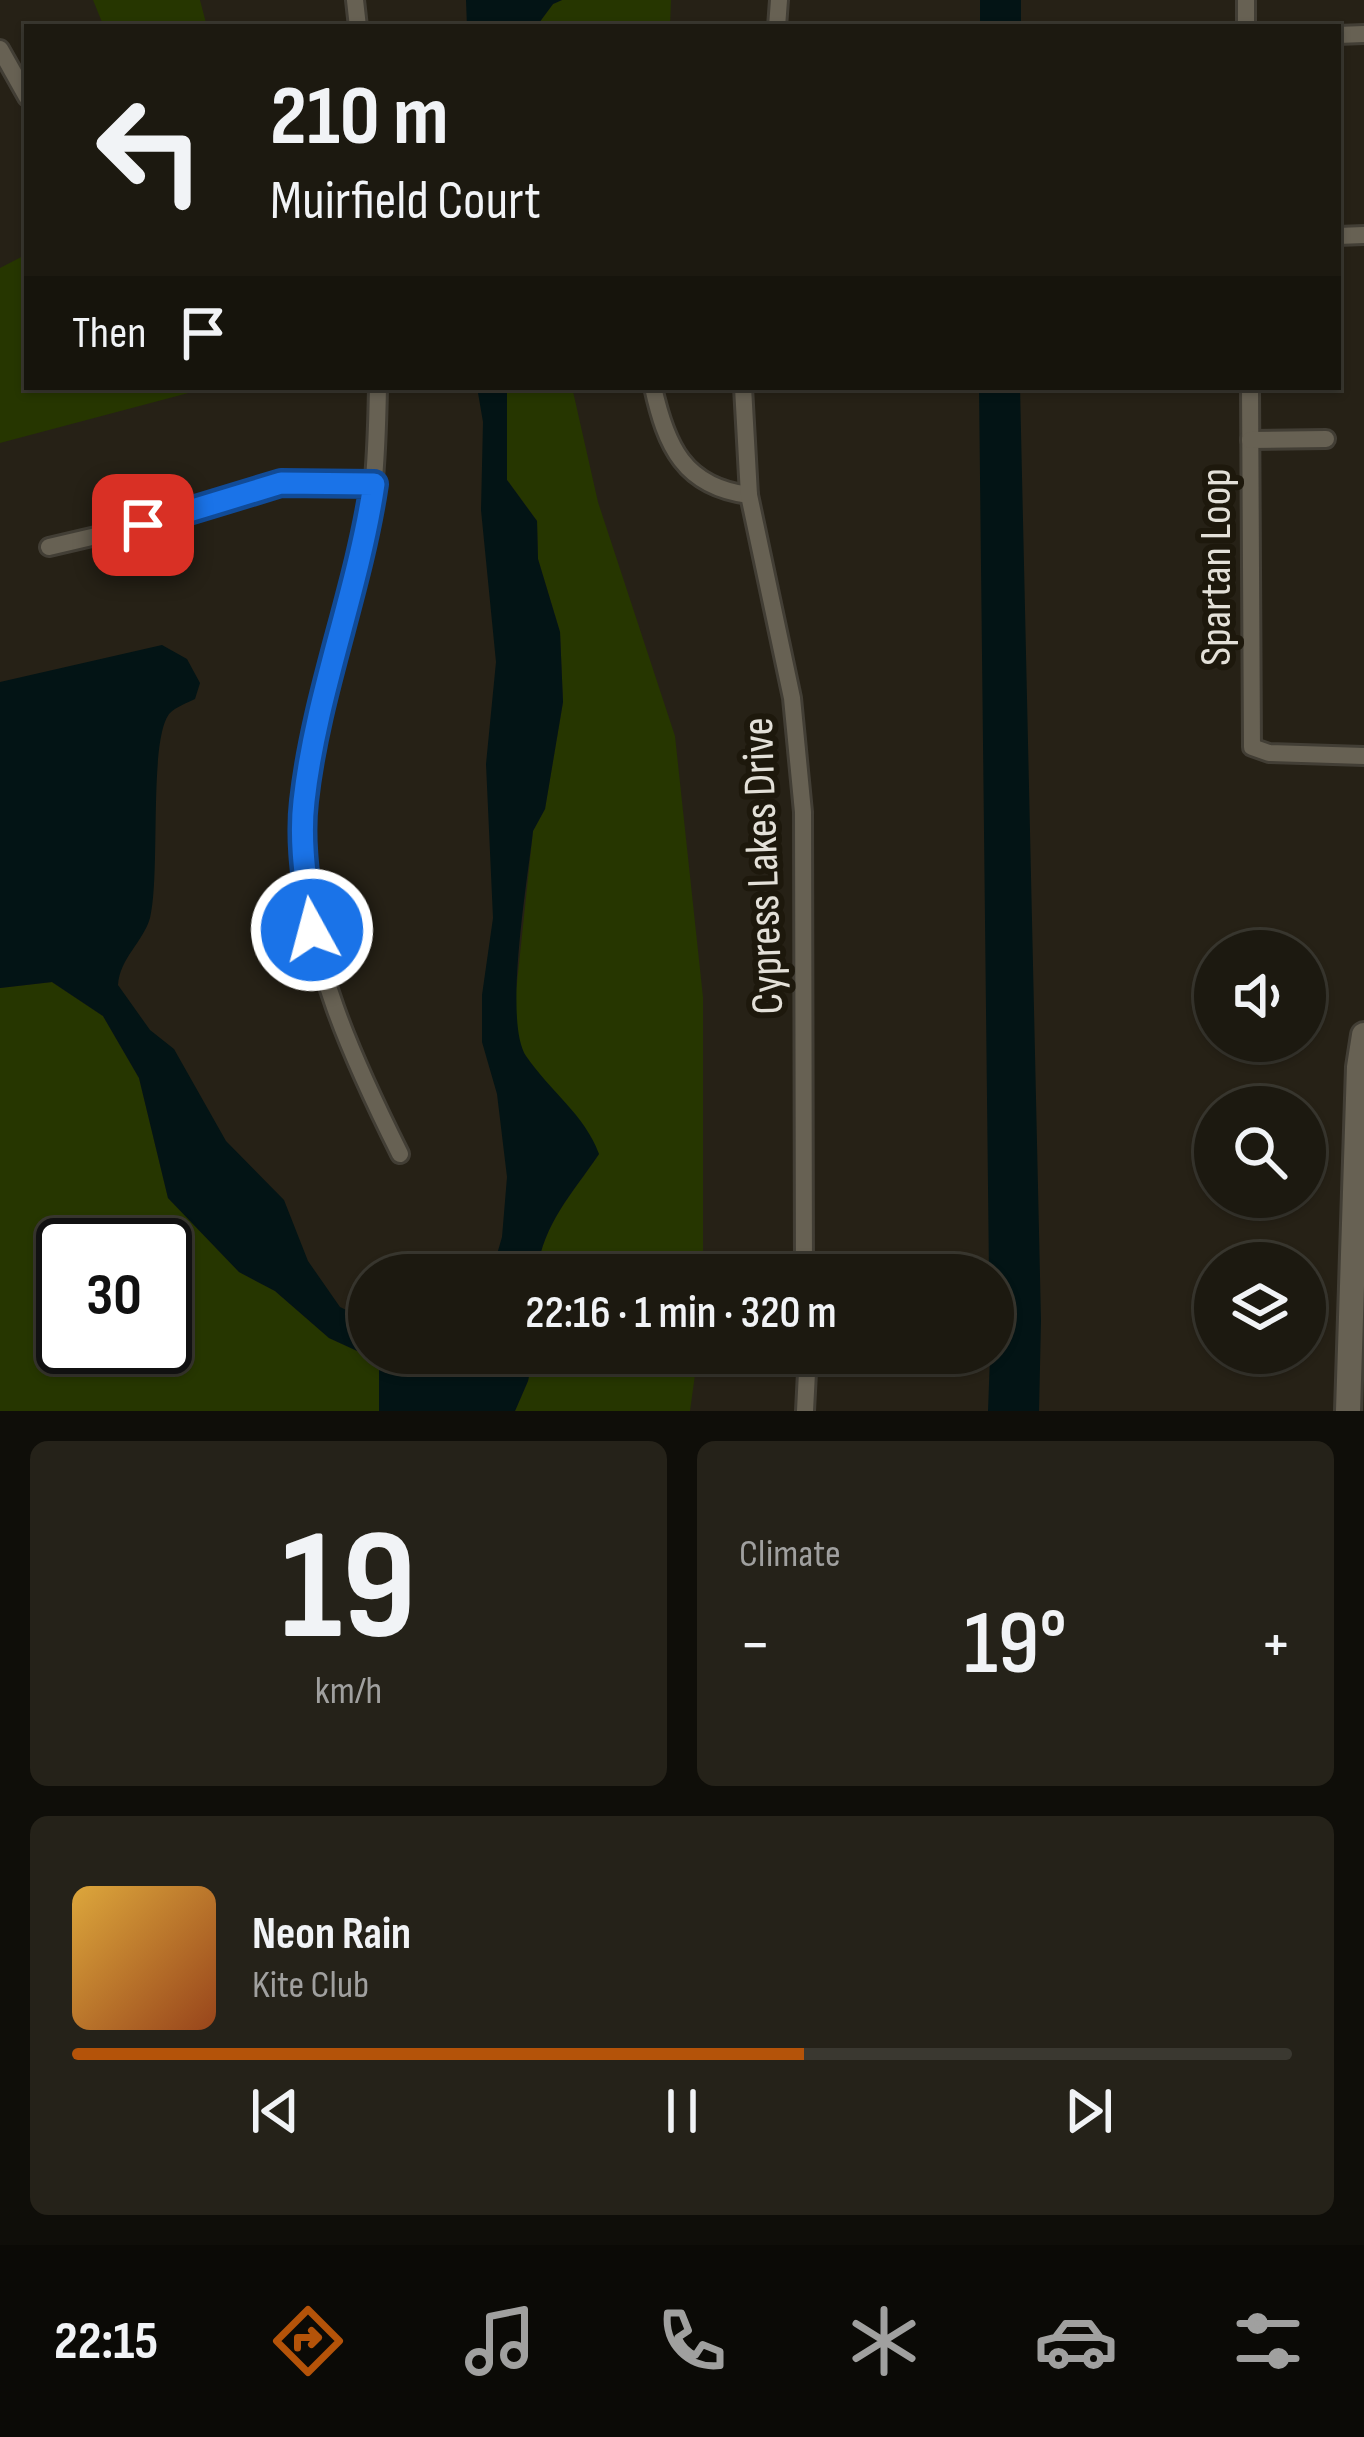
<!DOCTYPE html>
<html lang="en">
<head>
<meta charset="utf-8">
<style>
  body { margin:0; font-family:"Sofia Sans Condensed",sans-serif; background:#252219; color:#f1f3f6; height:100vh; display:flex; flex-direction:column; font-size:45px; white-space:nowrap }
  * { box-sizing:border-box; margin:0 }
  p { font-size:39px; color:#a0a09f }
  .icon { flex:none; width:66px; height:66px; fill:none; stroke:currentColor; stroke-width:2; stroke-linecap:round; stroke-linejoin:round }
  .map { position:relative; height:1411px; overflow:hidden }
  .side { display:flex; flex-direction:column; gap:30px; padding:30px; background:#0f0e09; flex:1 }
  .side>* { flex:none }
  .hud { position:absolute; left:24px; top:24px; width:1317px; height:366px; border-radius:0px; box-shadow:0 3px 9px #0004,0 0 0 3px #3a3830; background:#1c1910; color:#f1f3f6; overflow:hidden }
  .fabs { position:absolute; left:1194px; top:930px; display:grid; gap:24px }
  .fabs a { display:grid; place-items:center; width:132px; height:132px; border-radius:50%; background:#1c1910; box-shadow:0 3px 9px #0004,0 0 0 3px #3a3830; font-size:60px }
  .speed { position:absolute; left:36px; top:1218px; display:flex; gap:24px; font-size:60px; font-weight:700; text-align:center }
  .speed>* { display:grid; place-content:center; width:156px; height:156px; border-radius:50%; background:#1c1910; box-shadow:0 3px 9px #0004,0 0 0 3px #3a3830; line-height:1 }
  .speed .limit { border:6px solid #111; border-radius:18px; background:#fff; color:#111 }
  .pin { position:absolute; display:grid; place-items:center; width:102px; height:102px; color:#fff; margin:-51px; border-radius:24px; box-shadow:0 6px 18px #0006 }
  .me { position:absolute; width:132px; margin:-66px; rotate:353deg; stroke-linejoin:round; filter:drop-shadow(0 0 9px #0008) }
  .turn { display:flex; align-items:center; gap:42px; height:252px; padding:0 48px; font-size:54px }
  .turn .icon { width:156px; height:156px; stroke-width:2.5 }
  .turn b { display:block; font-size:84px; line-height:102px }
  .then { display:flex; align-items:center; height:114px; padding:0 48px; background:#0003; gap:24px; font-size:45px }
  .big { font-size:90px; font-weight:600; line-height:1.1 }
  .side .card { flex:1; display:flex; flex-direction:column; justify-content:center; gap:18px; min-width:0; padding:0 42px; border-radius:18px; background:#252219 }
  .side .dial { align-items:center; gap:0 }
  .dial b { font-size:156px; line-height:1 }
  .song { display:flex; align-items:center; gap:36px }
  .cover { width:144px; height:144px; border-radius:18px; background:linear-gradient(135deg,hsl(40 70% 55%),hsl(20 70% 35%)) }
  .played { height:12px; border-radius:6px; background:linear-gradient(90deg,#b45309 60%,#3a3830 60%) }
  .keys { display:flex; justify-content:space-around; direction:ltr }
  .heat { display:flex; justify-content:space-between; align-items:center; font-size:66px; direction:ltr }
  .side .tiles { flex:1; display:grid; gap:30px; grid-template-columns:1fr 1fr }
  .card:last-child { grid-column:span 2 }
  .trip { position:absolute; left:348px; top:1254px; width:666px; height:120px; border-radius:60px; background:#1c1910; box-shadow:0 3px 9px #0004,0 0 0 3px #3a3830; font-weight:600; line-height:120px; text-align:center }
  .tabs { display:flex; height:192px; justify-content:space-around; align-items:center; background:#0b0a06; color:#a0a09f }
  .tabs .icon { width:84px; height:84px }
  .tabs .on { color:#b45309 }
  .tabs b { font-size:54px; color:#f1f3f6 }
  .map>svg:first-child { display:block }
</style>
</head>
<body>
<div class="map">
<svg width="1364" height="1411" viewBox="0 0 1364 1411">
  <rect width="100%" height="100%" fill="#262116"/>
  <g fill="#263600" fill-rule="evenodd">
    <polygon points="93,0 200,0 207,27 104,27"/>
    <polygon points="562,0 671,0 670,27 536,27 553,4"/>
    <polygon points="27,254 27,387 211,387 0,443 0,268"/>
    <path d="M507 387H572L598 502 675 736 703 997V1275H536C544 1222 570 1197 599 1154L524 1054 519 1041 514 1011 533 831 545 809 563 702 560 632 538 559 537 521 507 480Z"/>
    <path d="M52 982 103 1016 139 1078 168 1198 239 1272 275 1291 329 1338 366 1355 379 1368V1411H0V988ZM63 1245H165V1347H63Z"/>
    <polygon points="534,1353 698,1353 690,1411 515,1411 528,1381"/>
  </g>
  <g fill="#031415">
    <polygon points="466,0 562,0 553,4 536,27 467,27"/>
    <rect x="980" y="0" width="41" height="27"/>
    <path d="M477 387H507V480L537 521 538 559 560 632 563 702 545 809 533 831C528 878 503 1021 526 1056 549 1090 585 1115 599 1154 570 1197 544 1222 536 1275H491L502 1237 507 1177 497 1094 482 1042V995L493 918 486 764 496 662 481 510 483 422Z"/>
    <polygon points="979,387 1020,387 1041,1321 1039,1411 988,1411 993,1275 989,1275"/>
    <path d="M162 645 187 659 200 683 195 699C187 703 176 707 170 713 148 738 161 874 150 918 143 942 120 958 118 985L150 1030 174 1049 226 1141 284 1200 308 1261 340 1307 369 1321V1353H534L528 1381 515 1411H379V1368L366 1355 329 1338 275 1291 239 1272 168 1198 139 1078 103 1016 52 982 0 988V682Z"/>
  </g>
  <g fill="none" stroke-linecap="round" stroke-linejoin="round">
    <defs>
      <g id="street">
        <polyline points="355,0 358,27"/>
        <polyline points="777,27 779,0"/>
        <polyline points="1246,27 1246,0"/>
        <polyline points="1338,35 1364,34"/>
        <polyline points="0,49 27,97"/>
        <polyline points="1338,236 1364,235"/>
        <path d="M378 387C377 441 375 497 364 550 343 650 296 748 302 853 308 961 352 1058 400 1154"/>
        <path d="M653 387C666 446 684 487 749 495"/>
        <polyline points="743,387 749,495 792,698 803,812 804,1275"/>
        <polyline points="1250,387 1252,747 1269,753 1364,756"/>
        <polyline points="1250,440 1326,439"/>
        <polyline points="49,547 143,525 281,483 374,484"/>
        <polyline points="805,1411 808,1353"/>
      </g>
      <polyline id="secondary" points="1348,1411 1359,1067 1364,1035"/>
    </defs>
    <use href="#street" stroke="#423e35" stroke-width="22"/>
    <use href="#secondary" stroke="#423e35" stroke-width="30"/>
    <use href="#street" stroke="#676153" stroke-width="16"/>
    <use href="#secondary" stroke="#676153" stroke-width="24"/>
  </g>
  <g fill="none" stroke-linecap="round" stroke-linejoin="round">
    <defs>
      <path id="route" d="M143 525 281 483 374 484C358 592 316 693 304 801 299 844 307 887 312 930"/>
    </defs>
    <use href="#route" stroke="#114b97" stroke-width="30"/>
    <use href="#route" stroke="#1a73e8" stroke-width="21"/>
  </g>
  <g text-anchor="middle" stroke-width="12" stroke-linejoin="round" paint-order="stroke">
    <g font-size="45" fill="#e3e0d8" stroke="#1d180c">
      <text transform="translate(1214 567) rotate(-90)" y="16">Spartan Loop</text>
      <text transform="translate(761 866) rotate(-92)" y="16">Cypress Lakes Drive</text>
    </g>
  </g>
</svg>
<div class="fabs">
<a><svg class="icon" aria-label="sound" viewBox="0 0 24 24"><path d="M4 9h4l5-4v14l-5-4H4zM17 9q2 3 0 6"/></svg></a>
<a><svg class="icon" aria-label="search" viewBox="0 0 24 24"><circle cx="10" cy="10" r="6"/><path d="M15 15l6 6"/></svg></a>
<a><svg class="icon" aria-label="layers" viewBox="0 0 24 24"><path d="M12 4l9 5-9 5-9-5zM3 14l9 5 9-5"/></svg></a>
</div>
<div class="speed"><div class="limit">30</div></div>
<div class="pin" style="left:143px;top:525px;background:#d93025"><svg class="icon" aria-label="arrive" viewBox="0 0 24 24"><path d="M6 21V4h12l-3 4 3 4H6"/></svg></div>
<svg class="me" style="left:312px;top:930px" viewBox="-20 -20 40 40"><circle r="17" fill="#1a73e8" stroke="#fff" stroke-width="3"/><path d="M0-11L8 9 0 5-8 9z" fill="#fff"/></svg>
<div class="trip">22:16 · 1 min · 320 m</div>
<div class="hud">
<div class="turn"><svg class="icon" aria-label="left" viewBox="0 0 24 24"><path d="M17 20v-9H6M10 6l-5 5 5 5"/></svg><div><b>210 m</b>Muirfield Court</div></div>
<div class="then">Then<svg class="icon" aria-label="arrive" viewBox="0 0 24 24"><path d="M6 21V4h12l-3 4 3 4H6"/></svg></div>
</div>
</div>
<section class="side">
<div class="tiles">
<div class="card dial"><b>19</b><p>km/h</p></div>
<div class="card"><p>Climate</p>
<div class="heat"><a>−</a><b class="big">19°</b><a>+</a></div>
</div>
<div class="card">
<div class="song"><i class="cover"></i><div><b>Neon Rain</b><p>Kite Club</p></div></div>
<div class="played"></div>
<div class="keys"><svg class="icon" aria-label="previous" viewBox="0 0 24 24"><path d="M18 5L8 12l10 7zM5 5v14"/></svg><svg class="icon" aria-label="pause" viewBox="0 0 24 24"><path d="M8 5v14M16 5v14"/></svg><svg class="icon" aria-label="next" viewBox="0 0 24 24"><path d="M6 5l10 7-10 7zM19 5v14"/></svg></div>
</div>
</div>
</section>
<nav class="tabs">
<b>22:15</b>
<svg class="icon on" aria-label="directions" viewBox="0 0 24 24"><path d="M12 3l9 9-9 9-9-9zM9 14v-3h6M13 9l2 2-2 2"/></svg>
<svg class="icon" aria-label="music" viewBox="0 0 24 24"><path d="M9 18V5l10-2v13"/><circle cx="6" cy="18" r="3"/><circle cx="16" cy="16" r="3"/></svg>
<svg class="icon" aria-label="phone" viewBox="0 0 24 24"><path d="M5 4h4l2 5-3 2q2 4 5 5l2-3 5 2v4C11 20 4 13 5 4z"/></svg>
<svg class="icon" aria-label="climate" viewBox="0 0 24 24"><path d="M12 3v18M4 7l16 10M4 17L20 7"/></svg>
<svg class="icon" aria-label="car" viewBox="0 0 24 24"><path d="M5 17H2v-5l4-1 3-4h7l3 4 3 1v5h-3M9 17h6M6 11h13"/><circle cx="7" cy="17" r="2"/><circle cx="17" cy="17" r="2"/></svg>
<svg class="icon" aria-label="filters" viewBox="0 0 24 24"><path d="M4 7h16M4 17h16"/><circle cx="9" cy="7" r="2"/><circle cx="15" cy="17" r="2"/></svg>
</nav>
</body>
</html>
